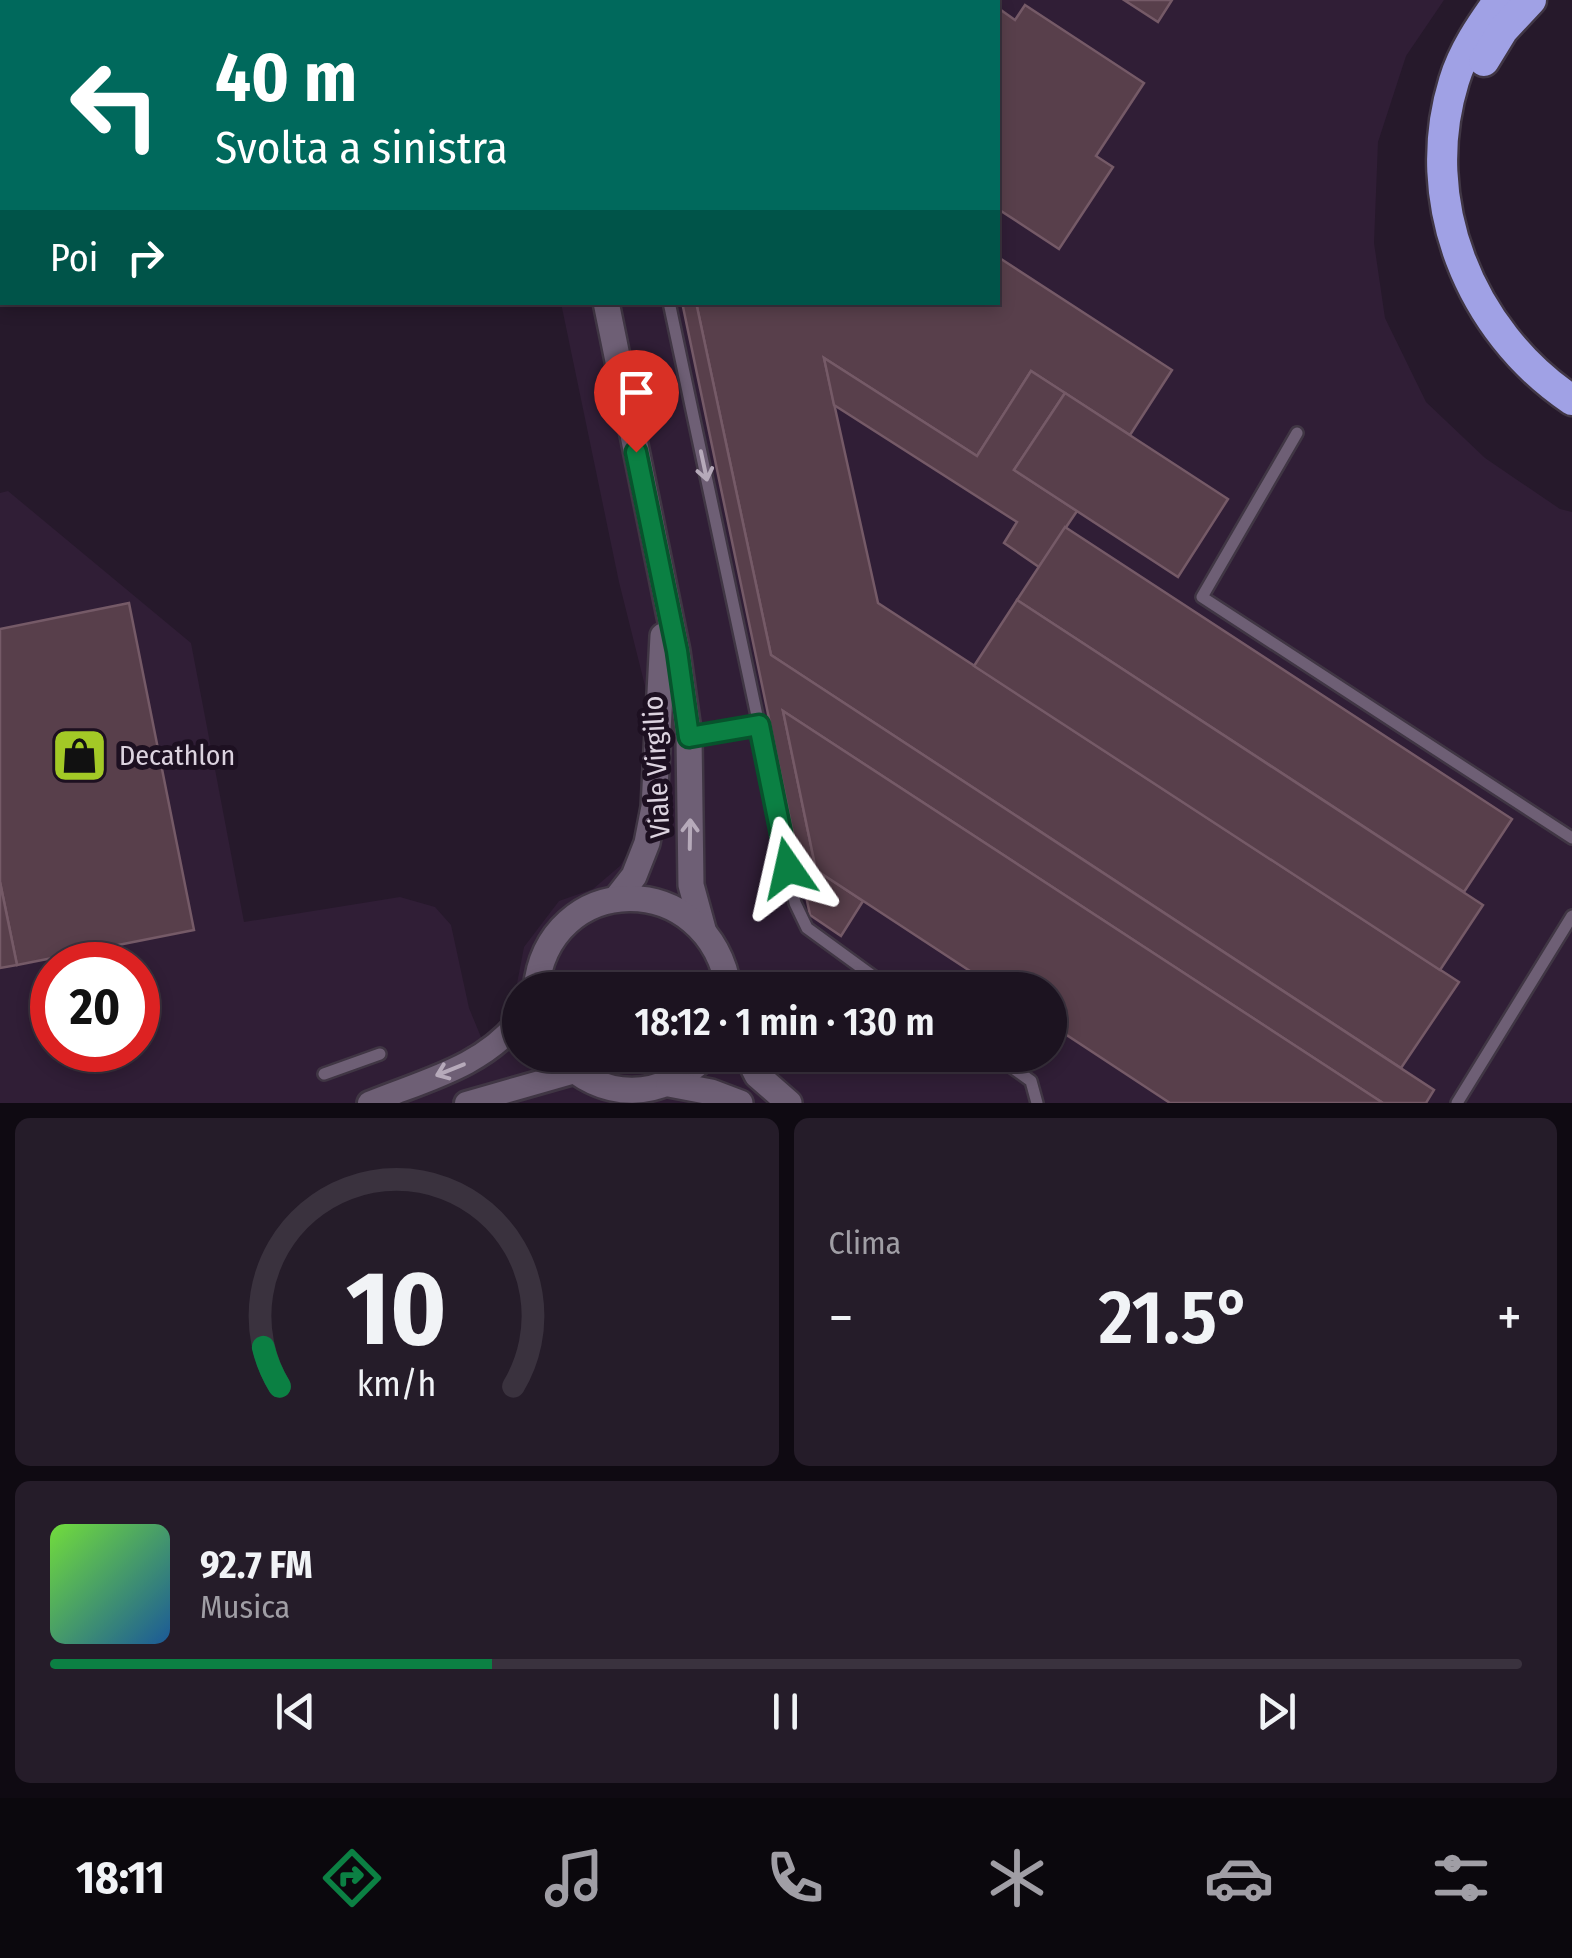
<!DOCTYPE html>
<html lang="it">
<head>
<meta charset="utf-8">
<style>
  body { margin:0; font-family:"Fira Sans Condensed",sans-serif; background:#251c29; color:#f1f3f6; height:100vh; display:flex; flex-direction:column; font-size:38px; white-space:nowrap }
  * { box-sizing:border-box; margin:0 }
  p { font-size:32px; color:#a09ea5 }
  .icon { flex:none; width:55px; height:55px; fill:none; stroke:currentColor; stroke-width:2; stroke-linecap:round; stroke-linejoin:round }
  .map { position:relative; height:1103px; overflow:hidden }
  .details { display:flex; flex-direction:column; gap:15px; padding:15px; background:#0f0a12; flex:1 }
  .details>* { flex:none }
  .top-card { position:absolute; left:0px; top:0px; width:1000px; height:305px; box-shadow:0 5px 15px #0003,0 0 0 2px #3a323e; background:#00695c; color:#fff; overflow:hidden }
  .speed { position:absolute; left:30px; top:942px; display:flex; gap:20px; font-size:50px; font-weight:700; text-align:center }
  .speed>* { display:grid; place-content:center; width:130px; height:130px; border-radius:50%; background:#1c1320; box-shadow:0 5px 15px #0003,0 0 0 2px #3a323e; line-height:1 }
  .speed .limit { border:15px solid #d22; background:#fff; color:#111 }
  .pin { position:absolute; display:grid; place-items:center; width:85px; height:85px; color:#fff; margin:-102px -42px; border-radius:50% 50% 50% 0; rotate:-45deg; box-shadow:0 0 10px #0007 }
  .pin .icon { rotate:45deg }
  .me { position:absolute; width:110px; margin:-55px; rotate:349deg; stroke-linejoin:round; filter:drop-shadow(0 0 8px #0008) }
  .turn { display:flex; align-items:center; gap:35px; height:210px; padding:0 50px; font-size:45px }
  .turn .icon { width:130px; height:130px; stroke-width:2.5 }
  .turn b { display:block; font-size:70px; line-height:85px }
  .then { display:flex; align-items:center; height:95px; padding:0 50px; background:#0003; gap:20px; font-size:38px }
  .big { font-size:75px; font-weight:600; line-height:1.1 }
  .details .card { flex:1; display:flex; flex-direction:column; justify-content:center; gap:15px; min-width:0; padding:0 35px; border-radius:15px; background:#251c29 }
  .details .dial { align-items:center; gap:0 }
  .dial svg { height:260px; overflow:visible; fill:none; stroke:#3a323e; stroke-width:7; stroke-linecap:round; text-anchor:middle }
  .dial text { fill:#f1f3f6; stroke:none }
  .song { display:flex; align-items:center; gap:30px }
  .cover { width:120px; height:120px; border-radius:15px; background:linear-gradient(135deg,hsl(100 70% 55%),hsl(210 70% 35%)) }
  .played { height:10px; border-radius:5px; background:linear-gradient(90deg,#0b8043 30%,#3a323e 30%) }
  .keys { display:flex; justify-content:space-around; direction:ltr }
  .heat { display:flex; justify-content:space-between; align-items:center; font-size:55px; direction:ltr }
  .details .tiles { flex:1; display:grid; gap:15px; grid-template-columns:1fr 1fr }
  .card:last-child { grid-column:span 2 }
  .trip { position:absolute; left:502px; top:972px; width:565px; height:100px; border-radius:50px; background:#1c1320; box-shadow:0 5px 15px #0003,0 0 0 2px #3a323e; font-weight:600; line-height:100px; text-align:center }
  .tab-bar { display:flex; height:160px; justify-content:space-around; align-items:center; background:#0b080d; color:#a09ea5 }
  .tab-bar .icon { width:70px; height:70px }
  .tab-bar .selected { color:#0b8043 }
  .tab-bar b { font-size:45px; color:#f1f3f6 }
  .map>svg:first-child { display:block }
</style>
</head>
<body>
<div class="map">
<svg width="1572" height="1103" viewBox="0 0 1572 1103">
  <rect width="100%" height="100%" fill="#26192b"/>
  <path fill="#301e36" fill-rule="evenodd" d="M498 0H1444L1406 56 1378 142 1374 243 1385 318 1426 402 1485 458 1560 509 1572 512V1103H0V493L8 491 191 643 244 922 400 897 435 907 451 925 469 1008 483 1042 503 1025 515 994 524 947 559 901 593 889 620 866 633 845 641 806 648 698 619 582 561 303 998 302V2ZM52 965H138V1050H52ZM520 990H1050V1055H520Z"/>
  <g fill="#583f4b" stroke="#755a67" stroke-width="2.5">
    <polygon points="845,0 985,0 989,2 843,2"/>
    <polygon points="1124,0 1172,0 1158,22"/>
    <polygon points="1025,5 1144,83 1096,156 1113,167 1059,249 998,209 998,8 1015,20"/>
    <polygon points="998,257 1172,370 1130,435 1031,371 977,456 824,358 878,603 1459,982 1401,1068 771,655 696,302 998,302"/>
    <polygon points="682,302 696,302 771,655 1434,1090 1426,1103 1383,1103 783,711 816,870 863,901 841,936 810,915"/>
    <polygon points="824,358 977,456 1031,371 1065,393 1014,470 1077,511 1039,567 1004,543 1017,522 834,405"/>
    <polygon points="1065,393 1228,499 1178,577 1014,470"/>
    <polygon points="1065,527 1512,819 1464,892 1017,600"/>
    <polygon points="1017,600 1483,905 1440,970 974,666"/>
    <polygon points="129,603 194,930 17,965 0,882 0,629"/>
    <polygon points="783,711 1383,1103 1170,1103 1050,1024 1050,990 999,990 816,870"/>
    <polygon points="0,882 17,965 0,968"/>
  </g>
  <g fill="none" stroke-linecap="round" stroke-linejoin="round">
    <defs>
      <g id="service">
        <polyline points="605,0 606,2"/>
        <polyline points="669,302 759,725"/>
        <polyline points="1297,433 1202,597 1572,838"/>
        <polyline points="689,737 759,725 795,903 807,928 892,990"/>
        <polyline points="995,1055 1031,1081 1037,1103"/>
        <polyline points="324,1074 380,1054"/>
        <polyline points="1457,1103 1572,916"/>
      </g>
      <g id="minor">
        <path d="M369 1103C422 1081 484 1067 520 1019"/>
        <polyline points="466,1103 575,1072"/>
      </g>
      <g id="tertiary">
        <polyline points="546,0 547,2"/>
        <polyline points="606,302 677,651 689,737 691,885 703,929"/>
        <polyline points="616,899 634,876 647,843 654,807 663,636"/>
        <path d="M536 990C547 870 709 866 729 990"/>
        <path d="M557 1055C604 1103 661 1101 707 1055"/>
        <polyline points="747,1055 757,1075 789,1103"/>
        <polyline points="669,1084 711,1092 740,1103"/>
      </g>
      <g id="motorway">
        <path d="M1499 0C1481 25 1463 51 1454 81 1417 200 1469 331 1572 400"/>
        <polyline points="1484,61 1503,30 1531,0"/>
      </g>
    </defs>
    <use href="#service" stroke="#403644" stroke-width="16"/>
    <use href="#minor" stroke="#403644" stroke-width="28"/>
    <use href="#tertiary" stroke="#403644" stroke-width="30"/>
    <use href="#motorway" stroke="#403644" stroke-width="35"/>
    <use href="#service" stroke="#6e5f75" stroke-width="11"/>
    <use href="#minor" stroke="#6e5f75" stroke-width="22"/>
    <use href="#tertiary" stroke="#6e5f75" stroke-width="25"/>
    <use href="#motorway" stroke="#a0a1e5" stroke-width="30"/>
  </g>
  <defs><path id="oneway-shaft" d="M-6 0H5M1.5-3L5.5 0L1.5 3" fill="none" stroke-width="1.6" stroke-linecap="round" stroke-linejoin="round" transform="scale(2.5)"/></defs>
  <g stroke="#b6aaba">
    <use href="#oneway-shaft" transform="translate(704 466) rotate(78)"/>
    <use href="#oneway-shaft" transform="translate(690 834) rotate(-89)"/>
    <use href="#oneway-shaft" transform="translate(450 1070) rotate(158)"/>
  </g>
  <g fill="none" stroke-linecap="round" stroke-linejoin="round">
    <defs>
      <polyline id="route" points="636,452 677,651 689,737 759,725 788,868"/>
    </defs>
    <use href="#route" stroke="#07532c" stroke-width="25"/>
    <use href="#route" stroke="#0b8043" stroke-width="18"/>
  </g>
  <defs>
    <symbol id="shop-square" viewBox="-11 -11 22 22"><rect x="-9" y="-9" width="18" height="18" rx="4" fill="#a3c926" stroke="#1d1021"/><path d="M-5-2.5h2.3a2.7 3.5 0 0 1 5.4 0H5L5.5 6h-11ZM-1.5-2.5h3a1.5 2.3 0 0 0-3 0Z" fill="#111"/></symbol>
  </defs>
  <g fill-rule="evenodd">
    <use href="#shop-square" x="48" y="724" width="63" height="63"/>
  </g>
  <g text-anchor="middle" stroke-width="10" stroke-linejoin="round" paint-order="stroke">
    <g font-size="28" fill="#dcd3df" stroke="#1d1021" text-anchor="start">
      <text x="119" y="765">Decathlon</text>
    </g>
    <g font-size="28" fill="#dcd3df" stroke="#1d1021">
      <text transform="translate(656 767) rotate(-93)" y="10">Viale Virgilio</text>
    </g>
  </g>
</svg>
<div class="speed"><div class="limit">20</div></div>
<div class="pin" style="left:636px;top:452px;background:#d93025"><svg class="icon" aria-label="arrive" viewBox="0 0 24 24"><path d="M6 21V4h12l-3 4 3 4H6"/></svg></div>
<svg class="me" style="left:788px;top:868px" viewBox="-20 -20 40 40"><path d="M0-17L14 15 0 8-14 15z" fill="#0b8043" stroke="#fff" stroke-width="4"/></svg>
<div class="trip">18:12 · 1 min · 130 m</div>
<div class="top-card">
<div class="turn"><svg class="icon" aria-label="left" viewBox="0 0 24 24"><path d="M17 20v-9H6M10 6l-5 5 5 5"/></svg><div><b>40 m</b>Svolta a sinistra</div></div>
<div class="then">Poi<svg class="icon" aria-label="right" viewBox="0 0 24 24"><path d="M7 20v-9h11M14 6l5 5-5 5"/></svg></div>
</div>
</div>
<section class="details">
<div class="tiles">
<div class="card dial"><svg viewBox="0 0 100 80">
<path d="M14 69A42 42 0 1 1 86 69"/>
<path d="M14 69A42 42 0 0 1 9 57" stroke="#0b8043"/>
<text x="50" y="56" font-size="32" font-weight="700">10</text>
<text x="50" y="72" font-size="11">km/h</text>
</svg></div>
<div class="card"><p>Clima</p>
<div class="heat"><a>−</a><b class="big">21.5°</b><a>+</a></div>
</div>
<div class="card">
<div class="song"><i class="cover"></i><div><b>92.7 FM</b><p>Musica</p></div></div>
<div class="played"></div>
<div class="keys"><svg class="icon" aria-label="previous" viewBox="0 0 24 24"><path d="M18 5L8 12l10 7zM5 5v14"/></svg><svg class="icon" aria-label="pause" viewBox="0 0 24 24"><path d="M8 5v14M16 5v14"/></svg><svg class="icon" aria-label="next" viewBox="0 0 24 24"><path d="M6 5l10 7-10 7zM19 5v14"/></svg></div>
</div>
</div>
</section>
<nav class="tab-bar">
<b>18:11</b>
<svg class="icon selected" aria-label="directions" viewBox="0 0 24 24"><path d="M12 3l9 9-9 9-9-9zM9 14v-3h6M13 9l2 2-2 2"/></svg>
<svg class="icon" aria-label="music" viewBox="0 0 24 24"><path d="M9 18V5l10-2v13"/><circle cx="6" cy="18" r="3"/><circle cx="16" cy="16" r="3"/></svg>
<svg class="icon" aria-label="phone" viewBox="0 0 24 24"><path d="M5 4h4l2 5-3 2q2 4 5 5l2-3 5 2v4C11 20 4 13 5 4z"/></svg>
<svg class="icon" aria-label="climate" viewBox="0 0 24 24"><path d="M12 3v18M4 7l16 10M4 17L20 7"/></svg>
<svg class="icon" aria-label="car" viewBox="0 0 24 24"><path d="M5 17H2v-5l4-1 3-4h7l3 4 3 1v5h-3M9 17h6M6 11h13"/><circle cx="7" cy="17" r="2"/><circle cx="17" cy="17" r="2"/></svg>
<svg class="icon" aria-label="filters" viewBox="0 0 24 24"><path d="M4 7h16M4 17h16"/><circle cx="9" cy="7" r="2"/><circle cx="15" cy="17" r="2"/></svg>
</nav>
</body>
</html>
